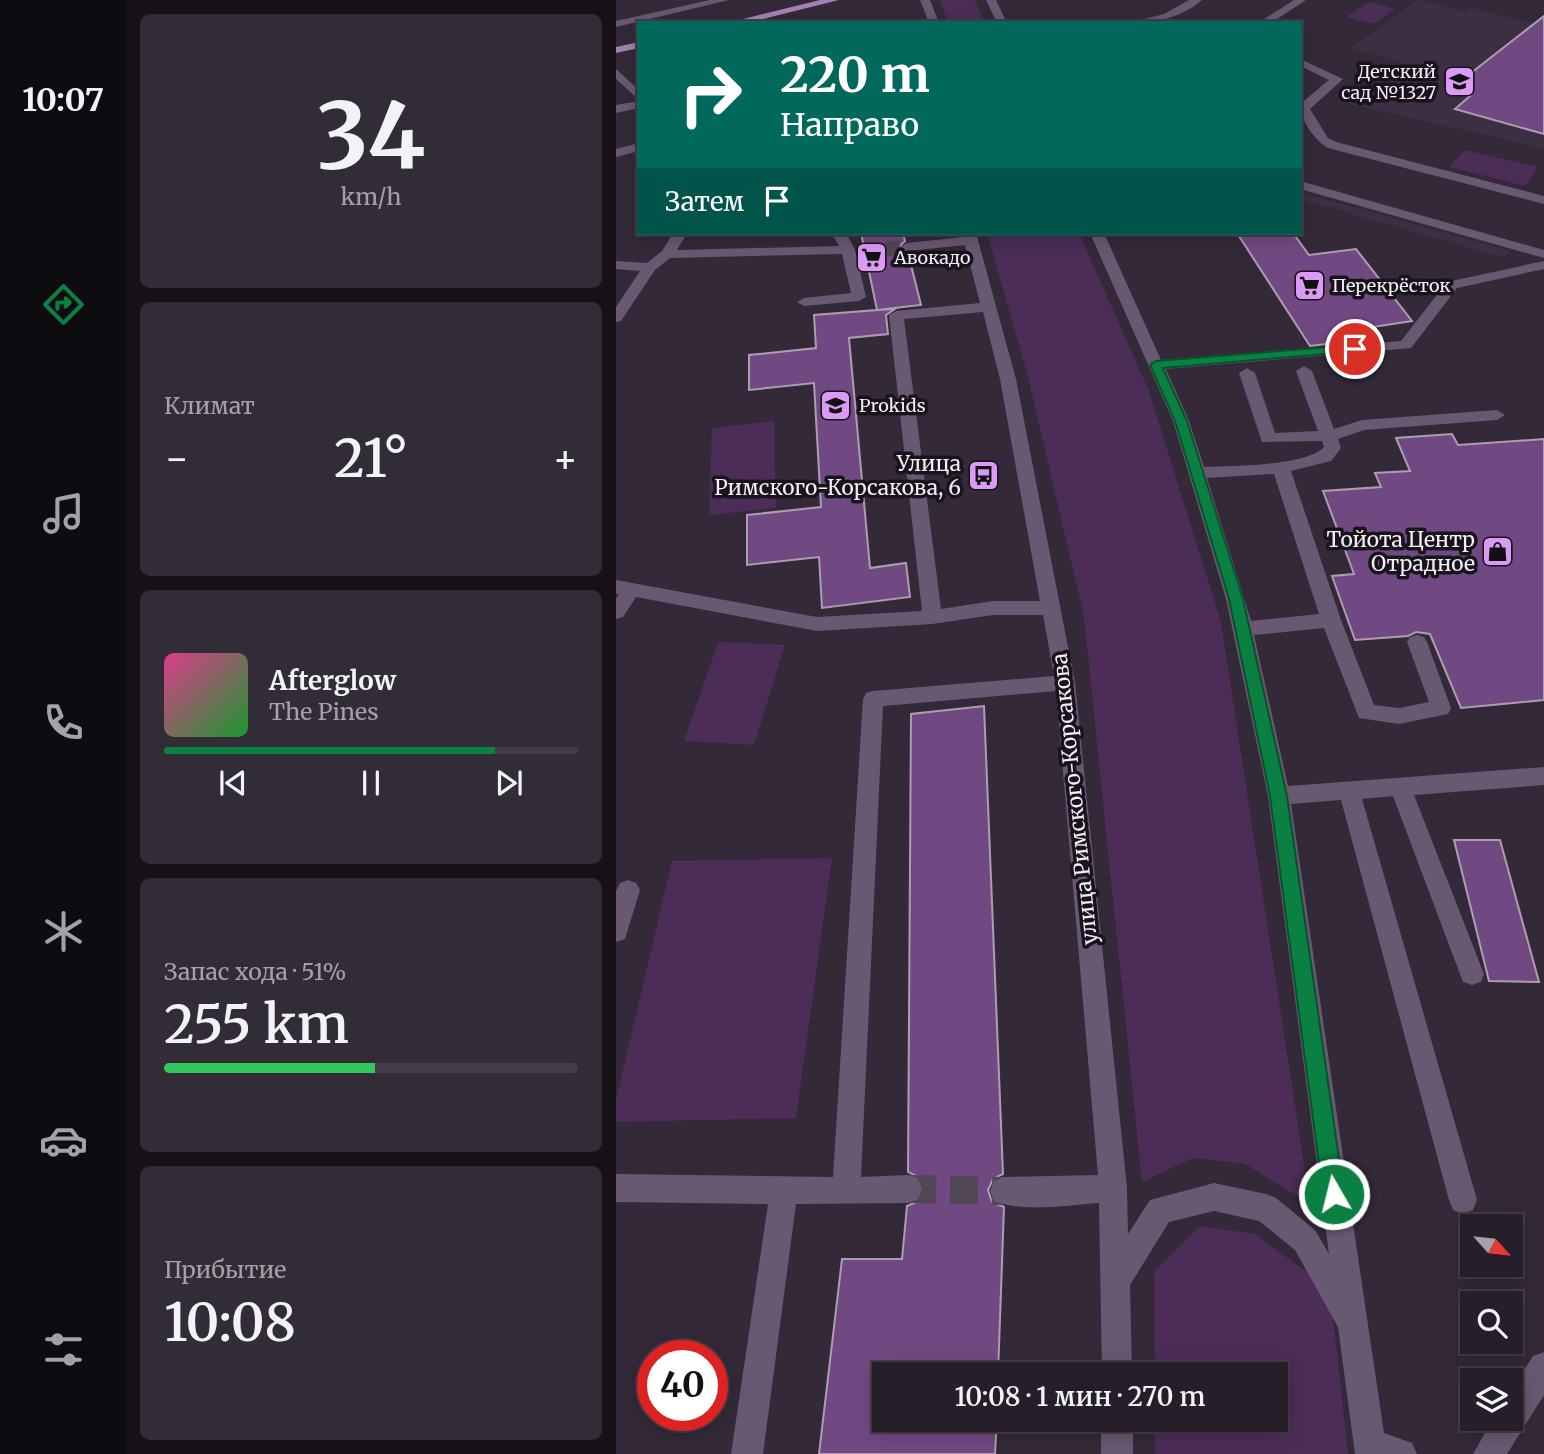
<!DOCTYPE html>
<html lang="ru">
<head>
<meta charset="utf-8">
<style>
  body { margin:0; font-family:Merriweather,serif; background:#322c36; color:#f1f3f6; height:100vh; display:flex; flex-direction:column; font-size:26px; white-space:nowrap }
  * { box-sizing:border-box; margin:0 }
  p { font-size:23px; color:#a4a2a8 }
  .icon { flex:none; width:38px; height:38px; fill:none; stroke:currentColor; stroke-width:2; stroke-linecap:round; stroke-linejoin:round }
  .map { position:relative; flex:1; overflow:hidden }
  .details { display:flex; flex-direction:column; gap:14px; padding:14px; background:#151117; width:490px }
  .details>* { flex:none }
  .guide { position:absolute; left:21px; top:21px; width:665px; height:214px; border-radius:0px; box-shadow:0 4px 18px #0003,0 0 0 2px #423d47; background:#00695c; color:#fff; overflow:hidden }
  .needle { width:46px; rotate:117deg }
  .controls { position:absolute; left:844px; top:1214px; display:grid; gap:14px }
  .controls a { display:grid; place-items:center; width:63px; height:63px; border-radius:0px; background:#261f2a; box-shadow:0 4px 18px #0003,0 0 0 2px #423d47; font-size:35px }
  .speed { position:absolute; left:21px; top:1340px; display:flex; gap:14px; font-size:35px; font-weight:700; text-align:center }
  .speed>* { display:grid; place-content:center; width:91px; height:91px; border-radius:50%; background:#261f2a; box-shadow:0 4px 18px #0003,0 0 0 2px #423d47; line-height:1 }
  .speed .limit { border:10px solid #d22; background:#fff; color:#111 }
  .pin { position:absolute; display:grid; place-items:center; width:60px; height:60px; color:#fff; margin:-30px; border:4px solid #fff; border-radius:50%; box-shadow:0 2px 7px #0007 }
  .me { position:absolute; width:77px; margin:-38px; rotate:352deg; stroke-linejoin:round; filter:drop-shadow(0 0 5px #0008) }
  .turn { display:flex; align-items:center; gap:24px; height:147px; padding:0 28px; font-size:32px }
  .turn .icon { width:91px; height:91px; stroke-width:2.5 }
  .turn b { display:block; font-size:49px; line-height:60px }
  .then { display:flex; align-items:center; height:66px; padding:0 28px; background:#0003; gap:14px; font-size:26px }
  .big { font-size:52px; font-weight:600; line-height:1.1 }
  .details .card { flex:1; display:flex; flex-direction:column; justify-content:center; gap:10px; min-width:0; padding:0 24px; border-radius:10px; background:#322c36 }
  .details .dial { align-items:center; gap:0 }
  .dial b { font-size:91px; line-height:1 }
  .song { display:flex; align-items:center; gap:21px }
  .cover { width:84px; height:84px; border-radius:10px; background:linear-gradient(135deg,hsl(330 70% 55%),hsl(130 70% 35%)) }
  .played { height:7px; border-radius:4px; background:linear-gradient(90deg,#0b8043 80%,#423d47 80%) }
  .keys { display:flex; justify-content:space-around; direction:ltr }
  .heat { display:flex; justify-content:space-between; align-items:center; font-size:38px; direction:ltr }
  .charge { height:10px; border-radius:5px; background:linear-gradient(90deg,#34c759 51%,#423d47 0) }
  .trip { position:absolute; left:256px; top:1362px; width:416px; height:70px; border-radius:0px; background:#261f2a; box-shadow:0 4px 18px #0003,0 0 0 2px #423d47; font-weight:600; line-height:70px; text-align:center }
  main { display:flex; flex:1; min-height:0 }
  .tabs { display:flex; flex-direction:column; width:126px; justify-content:space-around; align-items:center; background:#0f0c11; color:#a4a2a8 }
  .tabs .icon { width:49px; height:49px }
  .tabs .selected { color:#0b8043 }
  .tabs b { font-size:32px; color:#f1f3f6 }
  .map>svg:first-child { display:block }
</style>
</head>
<body>
<main>
<nav class="tabs">
<b>10:07</b>
<svg class="icon selected" aria-label="directions" viewBox="0 0 24 24"><path d="M12 3l9 9-9 9-9-9zM9 14v-3h6M13 9l2 2-2 2"/></svg>
<svg class="icon" aria-label="music" viewBox="0 0 24 24"><path d="M9 18V5l10-2v13"/><circle cx="6" cy="18" r="3"/><circle cx="16" cy="16" r="3"/></svg>
<svg class="icon" aria-label="phone" viewBox="0 0 24 24"><path d="M5 4h4l2 5-3 2q2 4 5 5l2-3 5 2v4C11 20 4 13 5 4z"/></svg>
<svg class="icon" aria-label="climate" viewBox="0 0 24 24"><path d="M12 3v18M4 7l16 10M4 17L20 7"/></svg>
<svg class="icon" aria-label="car" viewBox="0 0 24 24"><path d="M5 17H2v-5l4-1 3-4h7l3 4 3 1v5h-3M9 17h6M6 11h13"/><circle cx="7" cy="17" r="2"/><circle cx="17" cy="17" r="2"/></svg>
<svg class="icon" aria-label="filters" viewBox="0 0 24 24"><path d="M4 7h16M4 17h16"/><circle cx="9" cy="7" r="2"/><circle cx="15" cy="17" r="2"/></svg>
</nav>
<section class="details">
<div class="card dial"><b>34</b><p>km/h</p></div>
<div class="card"><p>Климат</p>
<div class="heat"><a>−</a><b class="big">21°</b><a>+</a></div>
</div>
<div class="card">
<div class="song"><i class="cover"></i><div><b>Afterglow</b><p>The Pines</p></div></div>
<div class="played"></div>
<div class="keys"><svg class="icon" aria-label="previous" viewBox="0 0 24 24"><path d="M18 5L8 12l10 7zM5 5v14"/></svg><svg class="icon" aria-label="pause" viewBox="0 0 24 24"><path d="M8 5v14M16 5v14"/></svg><svg class="icon" aria-label="next" viewBox="0 0 24 24"><path d="M6 5l10 7-10 7zM19 5v14"/></svg></div>
</div>
<div class="card"><p>Запас хода · 51%</p><b class="big">255 km</b><div class="charge"></div></div>
<div class="card"><p>Прибытие</p><b class="big">10:08</b></div>
</section>
<div class="map">
<svg width="928" height="1454" viewBox="0 0 928 1454">
  <rect width="100%" height="100%" fill="#332938"/>
  <g fill="#3c2e43">
    <polygon points="802,0 850,12 856,8 928,26 928,148 729,103 785,61 734,48"/>
    <polygon points="684,192 894,251 889,258 684,199"/>
  </g>
  <g fill="#4b2d57">
    <polygon points="324,0 359,0 369,23 332,23"/>
    <polygon points="753,2 779,9 757,24 730,17"/>
    <polygon points="848,150 922,167 909,186 834,167"/>
    <polygon points="371,233 463,233 533,391 605,622 694,1204 629,1164 577,1158 526,1182 468,617 412,377"/>
    <polygon points="158,421 160,508 93,515 96,428"/>
    <polygon points="102,642 169,645 138,745 68,741"/>
    <polygon points="216,858 180,1118 0,1122 0,1100 56,861"/>
    <polygon points="584,1226 639,1234 699,1278 717,1318 732,1454 539,1454 539,1419 660,1419 660,1374 539,1374 538,1272"/>
  </g>
  <g fill="#714982" stroke="#ab9eb1" stroke-width="2">
    <polygon points="928,16 928,134 839,109 854,96 832,91"/>
    <polygon points="245,233 287,233 289,241 282,248 292,253 305,305 261,310 279,309 270,315 272,334 233,338 254,568 290,563 294,597 206,608 203,557 131,565 131,515 205,507 198,383 133,390 133,355 200,348 198,315 261,310"/>
    <polygon points="621,233 677,233 693,255 740,249 796,321 744,329 751,339 694,346"/>
    <polygon points="836,434 842,445 928,439 928,700 845,708 814,634 800,632 792,636 739,640 716,576 738,574 707,491 765,487 759,473 794,471 780,438"/>
    <polygon points="368,706 387,1174 377,1179 372,1190 376,1202 388,1207 382,1374 268,1374 268,1419 381,1419 379,1454 203,1454 226,1259 286,1259 291,1206 303,1201 308,1190 304,1178 292,1172 295,714"/>
    <polygon points="838,840 884,840 923,982 873,981"/>
  </g>
  <g fill="none" stroke-linecap="round" stroke-linejoin="round">
    <polyline stroke="#504655" stroke-width="14" stroke-dasharray="14 7" stroke-linecap="butt" points="249,251 291,247"/>
    <polyline stroke="#504655" stroke-width="28" stroke-dasharray="28 14" stroke-linecap="butt" points="292,1189 388,1191"/>
    <g fill="#695871" fill-rule="evenodd">
      <polygon points="94,0 113,0 0,27 0,21"/>
      <polygon points="304,0 314,0 323,23 313,23"/>
      <polygon points="370,0 380,0 391,23 381,23"/>
      <path d="M573 0H586C565 18 540 23 513 23L548 14Z"/>
      <polygon points="678,0 690,0 655,23 642,23"/>
      <path d="M684 59 727 79 694 109 712 138 720 142 928 196V204L712 148C698 140 684 119 684 104L713 80 684 66Z"/>
      <polygon points="0,69 23,90 23,100 0,79"/>
      <polygon points="23,101 23,108 0,113 0,105"/>
      <polygon points="23,143 23,151 0,157 0,149"/>
      <polygon points="684,181 928,250 928,258 684,189"/>
      <polygon points="57,233 71,233 61,250 223,246 216,233 230,233 239,250 250,297 243,301 188,306 181,302 188,298 235,293 226,254 54,258 39,270 5,321 0,322 0,307 24,271 0,269 0,261 31,263 46,251"/>
      <path d="M346 233H360L400 379 459 683 511 1188 512 1234 534 1200 598 1183 650 1194 660 1198 699 1230 713 1254 652 796 610 599 557 421 474 233H488L545 360 785 341 831 282 928 261V269L841 288 795 348 550 369 573 421 588 467C615 466 691 466 708 447L706 441 646 442 623 373 631 368 639 373 659 433 702 431 680 371 688 366 696 371 718 429 746 420 881 410 889 415 881 420 748 430 722 439 725 448 715 461 675 471 725 620 758 705 783 708 813 702 791 642 794 637 801 635 808 637 811 642 835 708 832 714 783 724 743 718 708 628 638 635 672 786 928 767V785L798 795 868 974 865 982 856 985 847 982 844 974 777 796 746 799 861 1200 857 1210 847 1214 837 1210 833 1200 725 800 675 804 768 1433 796 1443 801 1454H739L722 1327 679 1250 643 1221 598 1211 553 1222 514 1285 516 1374H486L483 1203C451 1205 408 1213 378 1201L374 1191 378 1181 388 1177 482 1175 440 691 267 706 245 1177 292 1175 302 1179 306 1189 302 1199 292 1203 180 1204 147 1454H115L152 1204 0 1202V1174L217 1177 247 699 250 693 257 691 438 676 427 615H377L316 624 201 631 20 597 7 617 0 619V598L3 594H0V580L201 617 306 611 273 315 280 311 364 303 349 245 291 251 284 247 291 243 347 237ZM367 312 384 379 424 601H377L325 609 288 319ZM658 474 703 614 635 621 591 478Z"/>
      <polygon points="12,880 20,883 24,890 9,939 0,942 0,891 4,883"/>
      <polygon points="928,1352 928,1395 891,1454 857,1454 877,1419 894,1419 894,1392 917,1356"/>
      <rect x="485" y="1419" width="32" height="35"/>
    </g>
    <g fill="#a480b4" fill-rule="evenodd">
      <polygon points="204,0 223,0 131,23 111,23"/>
      <polygon points="23,42 23,48 0,53 0,47"/>
    </g>
  </g>
  <polygon fill="#0b8043" stroke="#07532c" stroke-width="2" points="739,345 743,346 743,351 547,368 571,421 627,599 671,796 728,1194 725,1201 718,1204 710,1201 707,1194 654,796 613,599 559,421 534,365 540,361"/>
  <defs>
    <symbol id="school-square" viewBox="-11 -11 22 22"><rect x="-9" y="-9" width="18" height="18" rx="4" fill="#da9af6" stroke="#18141b"/><path d="M0-5L7-2L0 1L-7-2ZM-4 1L0 2.5L4 1V4Q0 6-4 4Z" fill="#111"/></symbol>
    <symbol id="supermarket-square" viewBox="-11 -11 22 22"><rect x="-9" y="-9" width="18" height="18" rx="4" fill="#da9af6" stroke="#18141b"/><path d="M-6-5.5h2.5l.6 2H6L4.5 2H-2.5L-4.4-4H-6ZM-1.5 3.2a1.3 1.3 0 1 0 .1 0ZM3 3.2a1.3 1.3 0 1 0 .1 0Z" fill="#111"/></symbol>
    <symbol id="bus-square" viewBox="-11 -11 22 22"><rect x="-9" y="-9" width="18" height="18" rx="4" fill="#da9af6" stroke="#18141b"/><path d="M-5-6H5V4H4V6H2V4H-2V6H-4V4H-5ZM-3.5-4V0h7V-4ZM-3.5 1.2v1.5H-2V1.2ZM2 1.2v1.5H3.5V1.2Z" fill="#111"/></symbol>
    <symbol id="shop-square" viewBox="-11 -11 22 22"><rect x="-9" y="-9" width="18" height="18" rx="4" fill="#da9af6" stroke="#18141b"/><path d="M-5-2.5h2.3a2.7 3.5 0 0 1 5.4 0H5L5.5 6h-11ZM-1.5-2.5h3a1.5 2.3 0 0 0-3 0Z" fill="#111"/></symbol>
  </defs>
  <g fill-rule="evenodd">
    <use href="#school-square" x="826" y="64" width="35" height="35"/>
    <use href="#supermarket-square" x="238" y="240" width="35" height="35"/>
    <use href="#supermarket-square" x="676" y="268" width="35" height="35"/>
    <use href="#school-square" x="202" y="388" width="35" height="35"/>
    <use href="#bus-square" x="350" y="458" width="35" height="35"/>
    <use href="#shop-square" x="864" y="534" width="35" height="35"/>
  </g>
  <g text-anchor="middle" stroke-width="7" stroke-linejoin="round" paint-order="stroke">
    <g font-size="18" fill="#f4edf7" stroke="#18141b" text-anchor="start">
      <text x="820" y="78" text-anchor="end">Детский<tspan x="820" dy="21">сад №1327</tspan></text>
      <text x="278" y="264">Авокадо</text>
      <text x="716" y="292">Перекрёсток</text>
      <text x="243" y="412">Prokids</text>
    </g>
    <g font-size="21" fill="#f4edf7" stroke="#18141b" text-anchor="end">
      <text x="345" y="471">Улица<tspan x="345" dy="24">Римского-Корсакова, 6</tspan></text>
      <text x="859" y="547">Тойота Центр<tspan x="859" dy="24">Отрадное</tspan></text>
    </g>
    <g font-size="21" fill="#f4edf7" stroke="#18141b">
      <text transform="translate(459 799) rotate(-96)" y="7">улица Римского-Корсакова</text>
    </g>
  </g>
</svg>
<div class="controls">
<a><svg class="needle" viewBox="-14 -14 28 28"><path d="M0-13l5 13h-10z" fill="#e53935"/><path d="M0 13l5-13h-10z" fill="#a4a2a8"/></svg></a>
<a><svg class="icon" aria-label="search" viewBox="0 0 24 24"><circle cx="10" cy="10" r="6"/><path d="M15 15l6 6"/></svg></a>
<a><svg class="icon" aria-label="layers" viewBox="0 0 24 24"><path d="M12 4l9 5-9 5-9-5zM3 14l9 5 9-5"/></svg></a>
</div>
<div class="speed"><div class="limit">40</div></div>
<div class="pin" style="left:739px;top:349px;background:#d93025"><svg class="icon" aria-label="arrive" viewBox="0 0 24 24"><path d="M6 21V4h12l-3 4 3 4H6"/></svg></div>
<svg class="me" style="left:718px;top:1194px" viewBox="-20 -20 40 40"><circle r="17" fill="#0b8043" stroke="#fff" stroke-width="3"/><path d="M0-11L8 9 0 5-8 9z" fill="#fff"/></svg>
<div class="trip">10:08 · 1 мин · 270 m</div>
<div class="guide">
<div class="turn"><svg class="icon" aria-label="right" viewBox="0 0 24 24"><path d="M7 20v-9h11M14 6l5 5-5 5"/></svg><div><b>220 m</b>Направо</div></div>
<div class="then">Затем<svg class="icon" aria-label="arrive" viewBox="0 0 24 24"><path d="M6 21V4h12l-3 4 3 4H6"/></svg></div>
</div>
</div>
</main>
</body>
</html>
